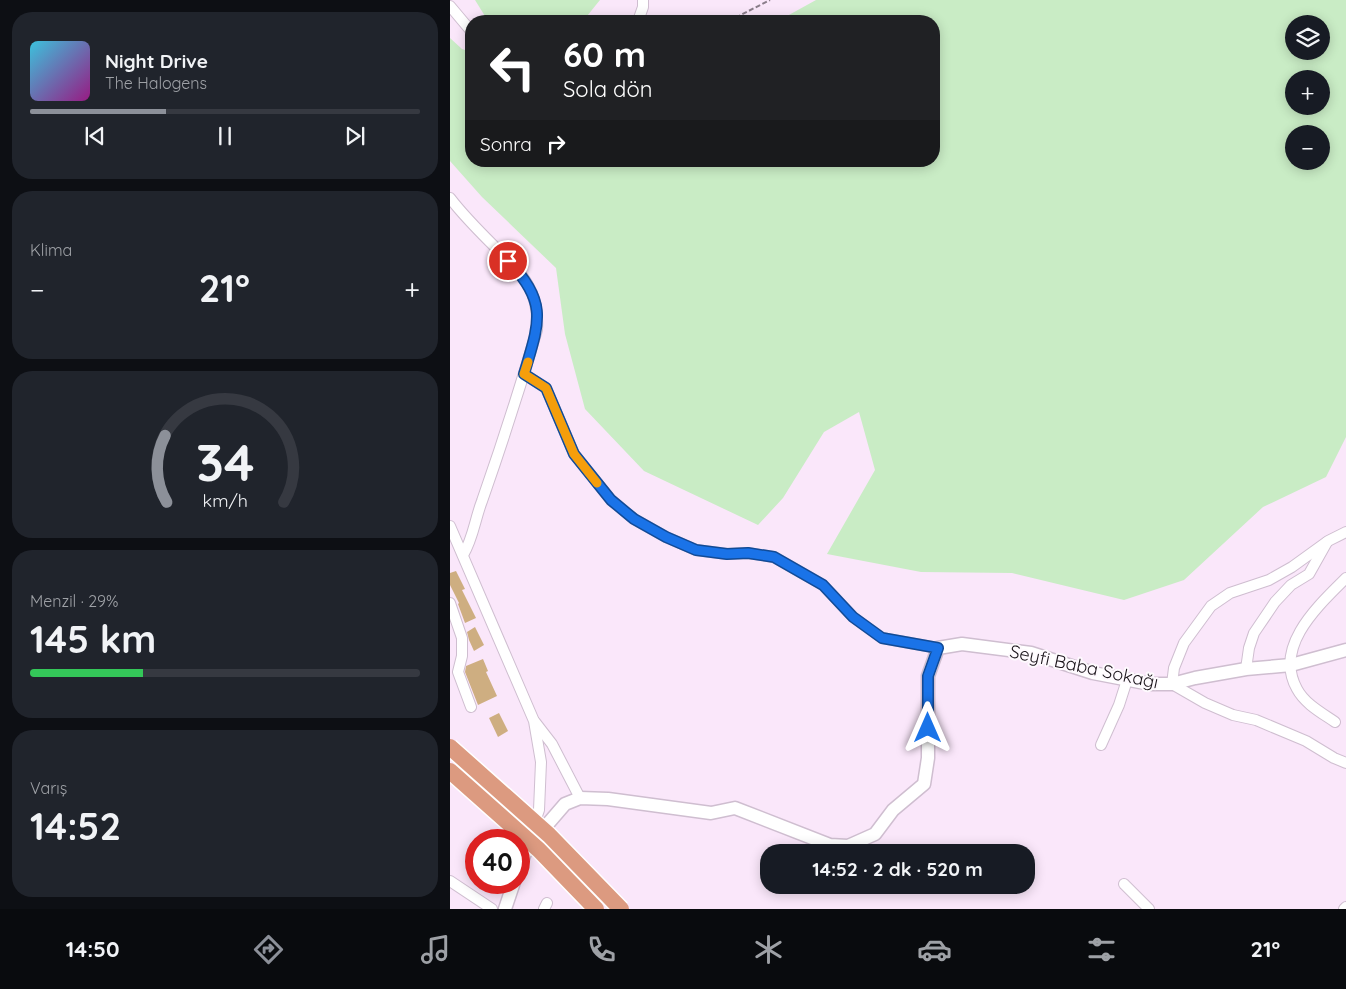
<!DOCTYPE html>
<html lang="tr">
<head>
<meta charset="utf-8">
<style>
  body { margin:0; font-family:Quicksand,sans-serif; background:#20242c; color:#f1f3f6; height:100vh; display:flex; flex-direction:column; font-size:19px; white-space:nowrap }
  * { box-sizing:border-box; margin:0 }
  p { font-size:16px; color:#9ea1a6 }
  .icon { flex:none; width:28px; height:28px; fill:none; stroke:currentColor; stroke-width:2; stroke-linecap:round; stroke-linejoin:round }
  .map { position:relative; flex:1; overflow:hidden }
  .panel { display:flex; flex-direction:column; gap:12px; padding:12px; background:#0d0f14; width:450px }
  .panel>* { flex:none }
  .banner { position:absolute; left:15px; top:15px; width:475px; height:152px; border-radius:20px; box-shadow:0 2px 12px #0003; background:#202124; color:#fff; overflow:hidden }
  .controls { position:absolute; left:835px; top:15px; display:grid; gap:10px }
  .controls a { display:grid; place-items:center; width:45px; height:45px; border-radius:50%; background:#171b24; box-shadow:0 2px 12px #0003; font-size:25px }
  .speed { position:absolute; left:15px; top:829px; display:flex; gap:10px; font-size:25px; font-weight:700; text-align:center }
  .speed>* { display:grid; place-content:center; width:65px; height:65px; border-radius:50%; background:#171b24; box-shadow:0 2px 12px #0003; line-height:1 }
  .speed .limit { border:8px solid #d22; background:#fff; color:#111 }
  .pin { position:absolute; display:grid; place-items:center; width:42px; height:42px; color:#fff; margin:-21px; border:2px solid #fff; border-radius:50%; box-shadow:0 1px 5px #0007 }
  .me { position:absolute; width:55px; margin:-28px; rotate:0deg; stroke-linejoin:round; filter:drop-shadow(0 0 4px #0008) }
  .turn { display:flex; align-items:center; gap:18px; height:105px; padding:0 15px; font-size:22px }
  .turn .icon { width:65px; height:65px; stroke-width:2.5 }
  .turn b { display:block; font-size:35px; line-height:42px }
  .then { display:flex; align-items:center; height:48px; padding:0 15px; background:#0003; gap:10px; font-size:19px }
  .big { font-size:38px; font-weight:700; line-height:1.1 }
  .panel .widget { flex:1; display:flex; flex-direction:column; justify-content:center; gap:8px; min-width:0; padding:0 18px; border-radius:20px; background:#20242c }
  .panel .dial { align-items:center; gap:0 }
  .dial svg { height:130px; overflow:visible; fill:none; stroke:#363941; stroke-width:7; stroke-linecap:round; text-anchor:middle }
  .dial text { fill:#f1f3f6; stroke:none }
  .song { display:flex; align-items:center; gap:15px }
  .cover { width:60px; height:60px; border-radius:8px; background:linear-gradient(135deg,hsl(190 70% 55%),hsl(310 70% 35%)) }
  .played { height:5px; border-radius:2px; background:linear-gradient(90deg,#8c9099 35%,#363941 35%) }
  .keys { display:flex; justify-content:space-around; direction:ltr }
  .heat { display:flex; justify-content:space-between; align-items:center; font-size:28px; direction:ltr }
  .charge { height:8px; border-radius:4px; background:linear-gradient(90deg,#34c759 29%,#363941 0) }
  .trip { position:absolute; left:310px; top:844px; width:275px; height:50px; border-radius:20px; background:#171b24; box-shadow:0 2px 12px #0003; font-weight:700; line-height:50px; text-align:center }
  .tab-bar { display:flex; height:80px; justify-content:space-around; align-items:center; background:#090b0e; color:#9ea1a6 }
  .tab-bar .icon { width:35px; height:35px }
  .tab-bar .current { color:#8c9099 }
  .tab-bar b { font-size:22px; color:#f1f3f6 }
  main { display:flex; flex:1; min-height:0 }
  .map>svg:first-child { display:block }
</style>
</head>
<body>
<main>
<section class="panel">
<div class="widget">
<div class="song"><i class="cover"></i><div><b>Night Drive</b><p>The Halogens</p></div></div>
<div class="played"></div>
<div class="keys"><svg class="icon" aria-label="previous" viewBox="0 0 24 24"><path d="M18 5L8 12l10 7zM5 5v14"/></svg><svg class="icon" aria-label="pause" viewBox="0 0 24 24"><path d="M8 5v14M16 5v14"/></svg><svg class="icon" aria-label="next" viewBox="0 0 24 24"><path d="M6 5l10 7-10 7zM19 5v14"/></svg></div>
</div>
<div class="widget"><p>Klima</p>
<div class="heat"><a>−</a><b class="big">21°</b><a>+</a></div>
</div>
<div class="widget dial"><svg viewBox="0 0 100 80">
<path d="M14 69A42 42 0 1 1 86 69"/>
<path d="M14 69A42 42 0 0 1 13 28" stroke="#8c9099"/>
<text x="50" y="56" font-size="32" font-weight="700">34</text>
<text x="50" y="72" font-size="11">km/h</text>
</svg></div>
<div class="widget"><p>Menzil · 29%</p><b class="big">145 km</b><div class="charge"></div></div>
<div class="widget"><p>Varış</p><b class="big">14:52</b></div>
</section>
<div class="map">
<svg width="896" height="909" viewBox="0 0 896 909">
  <rect width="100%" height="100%" fill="#fae7fa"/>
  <g fill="#c9ecc5" fill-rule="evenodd">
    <polygon points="25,0 150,0 133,21 38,21"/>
    <path d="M366 0H896V437L876 477 813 507 734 580 674 600 562 573 471 572 377 554 425 470 409 412 374 432 333 498 308 525 194 471 135 409 115 334 106 268 32 197 0 161V38L12 49 21 52V161H484V21H328ZM844 24H871V51H844ZM844 79H871V106H844ZM844 134H871V161H844Z"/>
  </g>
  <g fill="#ceae81">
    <polygon points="6,571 15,589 12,590 26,618 15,623 8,604 9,603 0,585 0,573"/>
    <polygon points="25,627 34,645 24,651 19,640 17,632"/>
    <polygon points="33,659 38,671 36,672 47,696 28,705 15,672 16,666"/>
    <polygon points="49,713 58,731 48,737 39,718"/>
  </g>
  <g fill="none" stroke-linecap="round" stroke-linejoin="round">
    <defs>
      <g id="minor">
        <polyline points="0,6 21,31"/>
        <polyline points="188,21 193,7 193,0"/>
        <path d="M0 198C16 219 35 237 53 255 62 265 72 273 78 285 86 299 88 314 87 330 70 388 52 444 32 501 25 519 23 539 13 555"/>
        <polyline points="74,374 96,388 124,454 161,500 184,519 216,537 246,550 277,554 298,553 324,557 373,585 403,617 432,638 488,648"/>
        <polyline points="0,526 84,721 91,762 89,810 77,845"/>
        <polyline points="896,532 878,541 842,567 819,580 780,593 761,606 734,643 724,668 722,684 755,703 783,715 806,720 856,741 884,758 896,763"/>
        <polyline points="0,603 12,638 12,656 8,672 21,707"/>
        <polyline points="796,669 799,648 804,633 825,602 841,585 859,574 877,542"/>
        <polyline points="85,722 102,744 130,798"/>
        <path d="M885 722C872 713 855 704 847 689 823 646 869 605 896 578"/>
        <polyline points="651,745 669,705 677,680"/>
        <polyline points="0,881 42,909"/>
        <polyline points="674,884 699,909"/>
        <polyline points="94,909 97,903"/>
        <polyline points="894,909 896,907"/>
      </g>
      <g id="tertiary">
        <polyline points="69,869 75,853 96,826 115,804 130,798 158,799 261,813 285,808 380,845 398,846 425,834 443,810 474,784 478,758 478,676 488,648 512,644 581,653 643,673 700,684 722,684 745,678 796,669 841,665 896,650"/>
        <polyline points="55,909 64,882"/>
      </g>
    </defs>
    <use href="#minor" stroke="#cfbed0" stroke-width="12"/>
    <use href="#tertiary" stroke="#cfbed0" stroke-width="15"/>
    <polyline stroke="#8a7d8a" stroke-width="2" stroke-dasharray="5 2.5" stroke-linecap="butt" points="279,21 320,0"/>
    <use href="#minor" stroke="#fff" stroke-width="10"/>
    <use href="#tertiary" stroke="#fff" stroke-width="12"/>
    <defs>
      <g id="trunk-bridge">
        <polyline points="0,747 99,835 171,909"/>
        <polyline points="0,771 89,850 146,909"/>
      </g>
    </defs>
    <use href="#trunk-bridge" stroke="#fff" stroke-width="19" stroke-linecap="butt"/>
    <use href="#trunk-bridge" stroke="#dc9a80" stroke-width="16"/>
  </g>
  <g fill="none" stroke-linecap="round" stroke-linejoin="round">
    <defs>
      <path id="route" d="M58 261C99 302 89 323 74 374L96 388 124 454 161 500 184 519 216 537 246 550 277 554 298 553 324 557 373 585 403 617 432 638 488 648 478 676V728"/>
    </defs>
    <use href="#route" stroke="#114b97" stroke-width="12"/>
    <use href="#route" stroke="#1a73e8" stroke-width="9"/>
    <polyline stroke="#f59e0b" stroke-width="9" points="78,362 74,374 96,388 124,454 147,483"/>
  </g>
  <g text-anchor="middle" stroke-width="4" stroke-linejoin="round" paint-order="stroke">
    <g font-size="18" fill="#1b151b" stroke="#fefafe">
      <text transform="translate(634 667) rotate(12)" y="6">Seyfi Baba Sokağı</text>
    </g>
  </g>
</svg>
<div class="controls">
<a><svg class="icon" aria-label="layers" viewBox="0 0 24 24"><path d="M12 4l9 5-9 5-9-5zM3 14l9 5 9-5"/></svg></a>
<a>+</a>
<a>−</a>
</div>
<div class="speed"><div class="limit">40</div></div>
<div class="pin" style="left:58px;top:261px;background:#d93025"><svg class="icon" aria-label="arrive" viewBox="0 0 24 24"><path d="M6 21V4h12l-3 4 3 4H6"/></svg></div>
<svg class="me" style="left:478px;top:728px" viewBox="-20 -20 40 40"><path d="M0-17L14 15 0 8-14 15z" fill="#1a73e8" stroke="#fff" stroke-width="4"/></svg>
<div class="trip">14:52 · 2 dk · 520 m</div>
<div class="banner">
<div class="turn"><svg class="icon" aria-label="left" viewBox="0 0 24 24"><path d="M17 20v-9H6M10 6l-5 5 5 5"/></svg><div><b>60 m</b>Sola dön</div></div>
<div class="then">Sonra<svg class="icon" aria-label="right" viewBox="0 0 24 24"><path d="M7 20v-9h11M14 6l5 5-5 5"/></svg></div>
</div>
</div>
</main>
<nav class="tab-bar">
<b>14:50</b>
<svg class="icon current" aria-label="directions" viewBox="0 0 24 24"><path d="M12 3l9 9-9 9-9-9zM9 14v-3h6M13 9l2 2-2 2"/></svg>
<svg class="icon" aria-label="music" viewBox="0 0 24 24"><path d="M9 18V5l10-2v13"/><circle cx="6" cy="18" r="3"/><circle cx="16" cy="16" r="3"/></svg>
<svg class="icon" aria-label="phone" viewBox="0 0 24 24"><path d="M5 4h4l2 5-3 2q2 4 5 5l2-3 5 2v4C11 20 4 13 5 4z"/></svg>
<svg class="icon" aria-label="climate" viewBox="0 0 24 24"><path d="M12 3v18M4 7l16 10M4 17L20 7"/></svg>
<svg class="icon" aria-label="car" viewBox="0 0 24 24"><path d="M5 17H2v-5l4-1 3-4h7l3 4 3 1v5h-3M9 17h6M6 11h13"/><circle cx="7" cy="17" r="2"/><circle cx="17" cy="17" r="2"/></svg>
<svg class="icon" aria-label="filters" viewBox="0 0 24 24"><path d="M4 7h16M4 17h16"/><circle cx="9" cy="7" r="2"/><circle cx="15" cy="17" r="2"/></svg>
<b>21°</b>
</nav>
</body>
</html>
